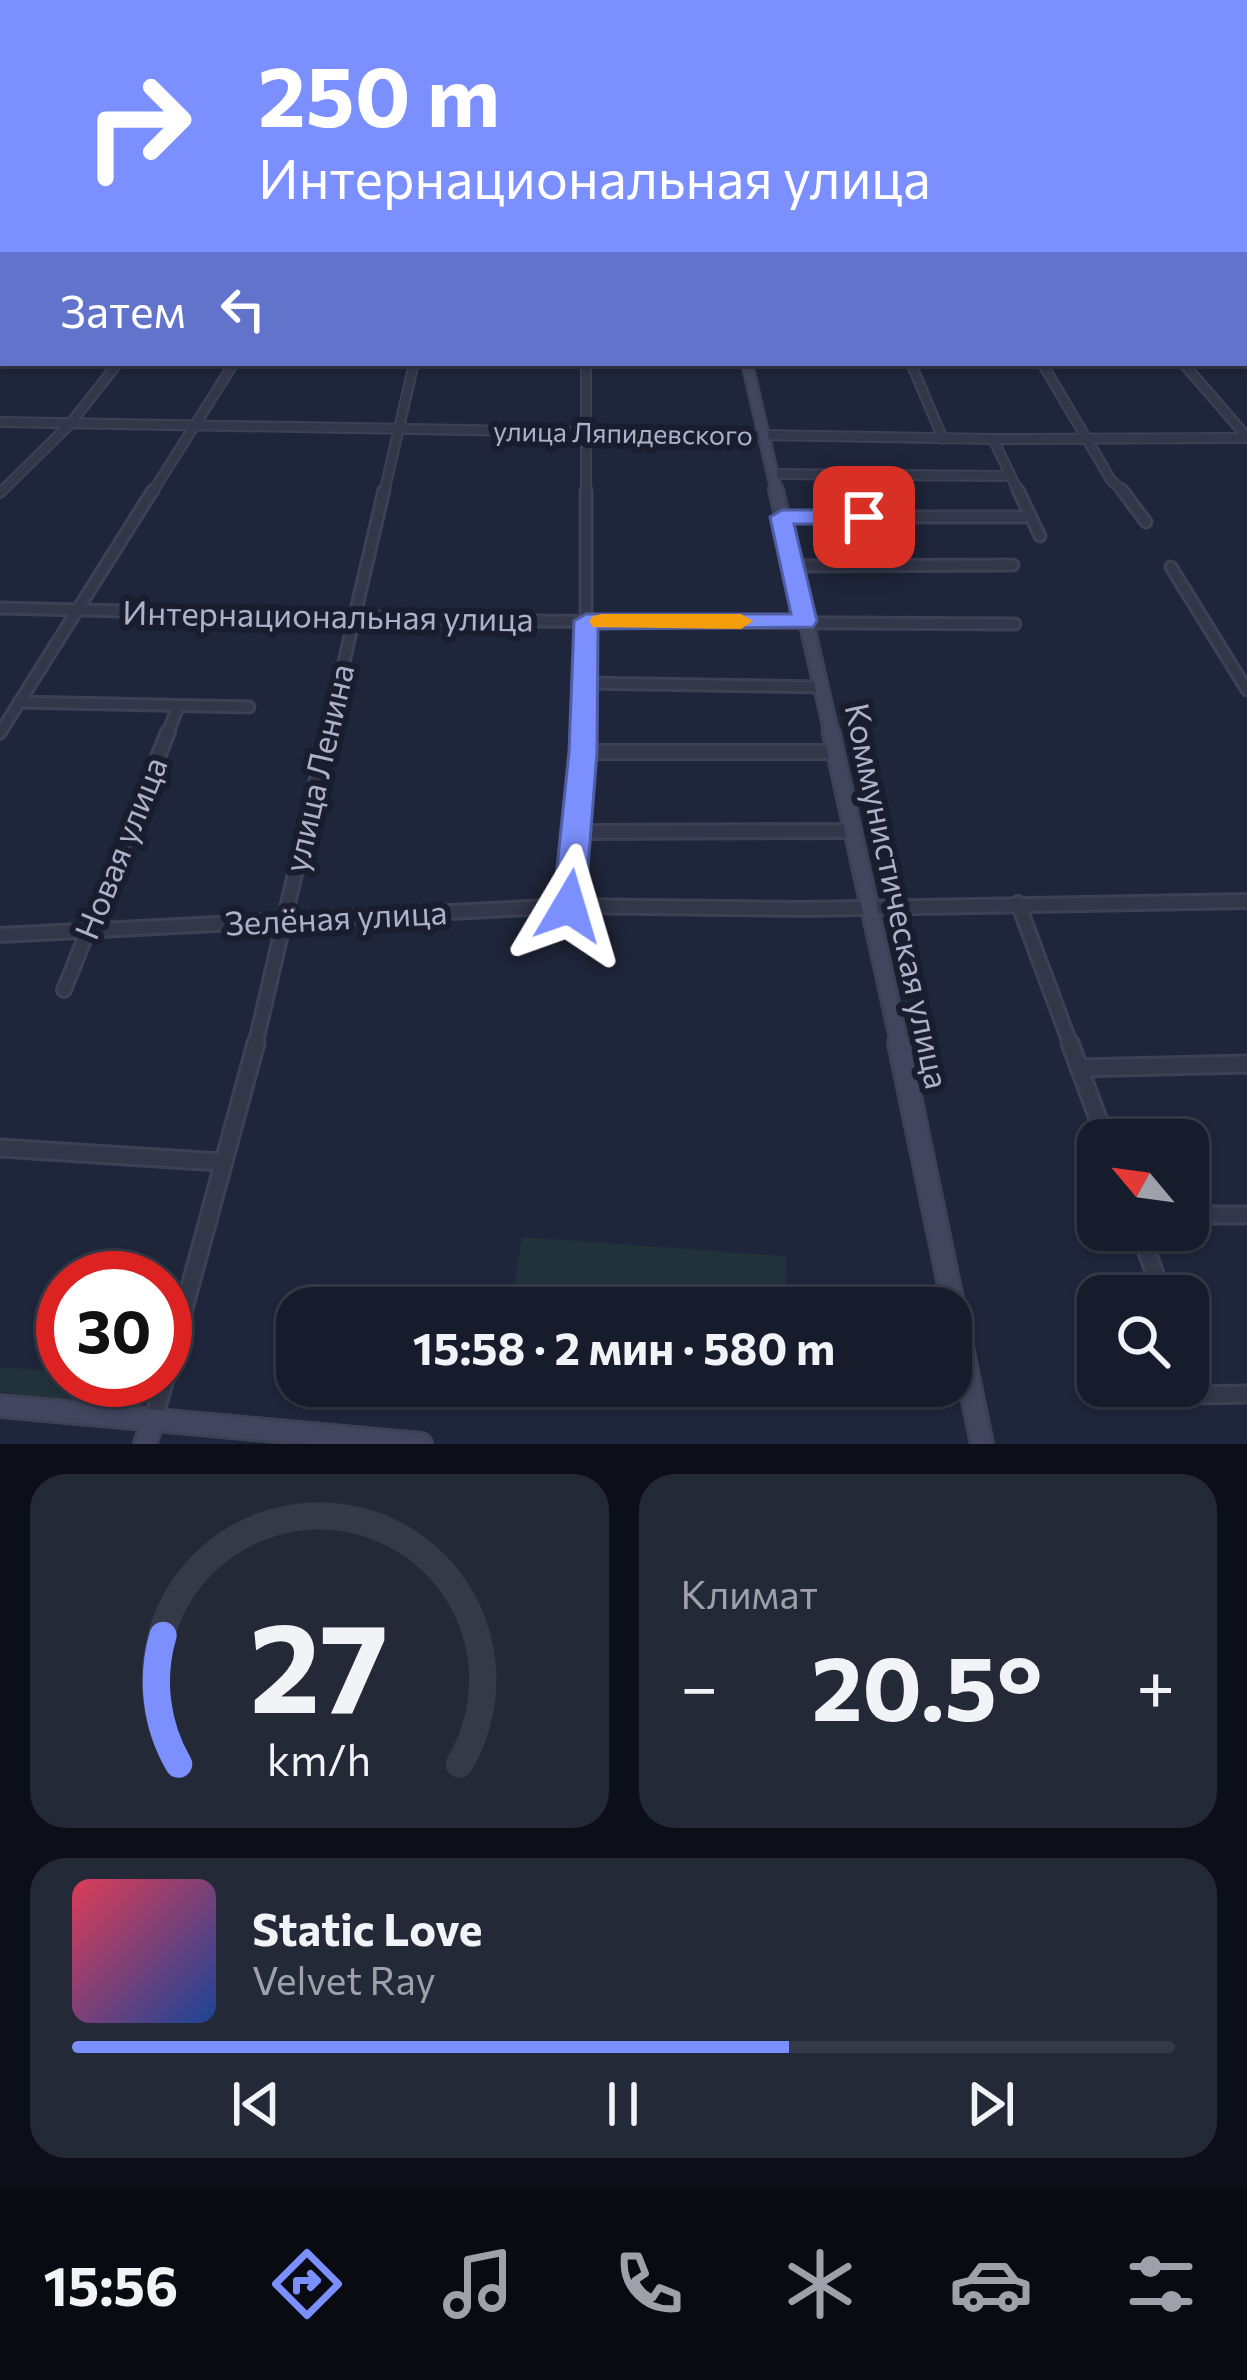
<!DOCTYPE html>
<html lang="ru">
<head>
<meta charset="utf-8">
<style>
  body { margin:0; font-family:Commissioner,sans-serif; background:#242938; color:#f1f3f6; height:100vh; display:flex; flex-direction:column; font-size:45px; white-space:nowrap }
  * { box-sizing:border-box; margin:0 }
  p { font-size:39px; color:#9ea1a9 }
  .icon { flex:none; width:66px; height:66px; fill:none; stroke:currentColor; stroke-width:2; stroke-linecap:round; stroke-linejoin:round }
  .map { position:relative; height:1444px; overflow:hidden }
  .drawer { display:flex; flex-direction:column; gap:30px; padding:30px; background:#0d0f18; flex:1 }
  .drawer>* { flex:none }
  .hud { position:absolute; left:0px; top:0px; width:1248px; height:366px; box-shadow:0 3px 9px #0004,0 0 0 3px #363a48; background:#7b90fe; color:#fff; overflow:hidden }
  .needle { width:78px; rotate:299deg }
  .controls { position:absolute; left:1077px; top:1119px; display:grid; gap:24px }
  .controls a { display:grid; place-items:center; width:132px; height:132px; border-radius:24px; background:#171c2c; box-shadow:0 3px 9px #0004,0 0 0 3px #363a48; font-size:60px }
  .speed { position:absolute; left:36px; top:1251px; display:flex; gap:24px; font-size:60px; font-weight:700; text-align:center }
  .speed>* { display:grid; place-content:center; width:156px; height:156px; border-radius:50%; background:#171c2c; box-shadow:0 3px 9px #0004,0 0 0 3px #363a48; line-height:1 }
  .speed .limit { border:18px solid #d22; background:#fff; color:#111 }
  .pin { position:absolute; display:grid; place-items:center; width:102px; height:102px; color:#fff; margin:-51px; border-radius:24px; box-shadow:0 6px 18px #0006 }
  .me { position:absolute; width:132px; margin:-66px; rotate:7deg; stroke-linejoin:round; filter:drop-shadow(0 0 9px #0008) }
  .turn { display:flex; align-items:center; gap:42px; height:252px; padding:0 60px; font-size:54px }
  .turn .icon { width:156px; height:156px; stroke-width:2.5 }
  .turn b { display:block; font-size:84px; line-height:102px }
  .then { display:flex; align-items:center; height:114px; padding:0 60px; background:#0003; gap:24px; font-size:45px }
  .big { font-size:90px; font-weight:700; line-height:1.1 }
  .drawer .tile { flex:1; display:flex; flex-direction:column; justify-content:center; gap:18px; min-width:0; padding:0 42px; border-radius:36px; background:#242938 }
  .drawer .dial { align-items:center; gap:0 }
  .dial svg { height:312px; overflow:visible; fill:none; stroke:#363a48; stroke-width:7; stroke-linecap:round; text-anchor:middle }
  .dial text { fill:#f1f3f6; stroke:none }
  .song { display:flex; align-items:center; gap:36px }
  .cover { width:144px; height:144px; border-radius:18px; background:linear-gradient(135deg,hsl(350 70% 55%),hsl(220 70% 35%)) }
  .played { height:12px; border-radius:6px; background:linear-gradient(90deg,#7b90fe 65%,#363a48 65%) }
  .keys { display:flex; justify-content:space-around; direction:ltr }
  .heat { display:flex; justify-content:space-between; align-items:center; font-size:66px; direction:ltr }
  .drawer .tiles { flex:1; display:grid; gap:30px; grid-template-columns:1fr 1fr }
  .tile:last-child { grid-column:span 2 }
  .trip { position:absolute; left:276px; top:1287px; width:696px; height:120px; border-radius:36px; background:#171c2c; box-shadow:0 3px 9px #0004,0 0 0 3px #363a48; font-weight:700; line-height:120px; text-align:center }
  .tab-bar { display:flex; height:192px; justify-content:space-around; align-items:center; background:#090b12; color:#9ea1a9 }
  .tab-bar .icon { width:84px; height:84px }
  .tab-bar .active { color:#7b90fe }
  .tab-bar b { font-size:54px; color:#f1f3f6 }
  .map>svg:first-child { display:block }
</style>
</head>
<body>
<div class="map">
<svg width="1247" height="1444" viewBox="0 0 1247 1444">
  <rect width="100%" height="100%" fill="#1f253a"/>
  <g fill="#21323b">
    <polygon points="522,1237 786,1256 787,1308 511,1308"/>
    <path d="M0 1367 63 1372V1380H152C121 1419 44 1396 0 1392Z"/>
    <polygon points="562,1386 788,1386 788,1404"/>
  </g>
  <g fill="none" stroke-linecap="round" stroke-linejoin="round">
    <defs>
      <g id="street-far3">
        <polyline points="586,363 586,493"/>
        <polyline points="911,363 943,439"/>
        <polyline points="1042,363 1111,480 1125,493"/>
        <polyline points="1183,363 1247,437"/>
        <polyline points="0,422 993,439 1247,438"/>
        <polyline points="993,439 1019,493"/>
        <polyline points="772,474 1010,476"/>
        <polyline points="0,493 70,424 118,363"/>
        <polyline points="152,493 234,363"/>
        <polyline points="384,493 414,363"/>
      </g>
      <g id="street-far2">
        <polyline points="586,490 586,614"/>
        <polyline points="1018,490 1040,536"/>
        <polyline points="1122,490 1146,522"/>
        <polyline points="782,517 1029,517"/>
        <polyline points="793,566 1013,565"/>
        <polyline points="1171,567 1247,690"/>
        <polyline points="0,608 526,621 1015,624"/>
        <polyline points="583,683 820,687"/>
        <polyline points="19,702 249,707"/>
        <polyline points="0,733 153,490"/>
        <polyline points="167,735 178,707"/>
        <polyline points="327,735 384,490"/>
        <polyline points="583,735 586,621"/>
      </g>
      <g id="street-far1">
        <polyline points="583,752 835,752"/>
        <polyline points="577,832 853,831"/>
        <polyline points="1018,903 1071,1046"/>
        <polyline points="569,906 583,732"/>
        <polyline points="0,935 569,906 805,909 1247,901"/>
        <polyline points="64,990 168,732"/>
        <polyline points="255,1046 328,732"/>
      </g>
      <g id="street">
        <polyline points="1070,1043 1106,1140"/>
        <polyline points="1079,1068 1247,1064"/>
        <polyline points="0,1148 220,1162"/>
        <polyline points="1188,1215 1247,1215"/>
        <polyline points="1139,1230 1163,1296"/>
        <polyline points="1188,1362 1200,1395 1247,1394"/>
        <polyline points="165,1379 256,1043"/>
        <polyline points="153,1420 165,1380"/>
      </g>
      <polyline id="secondary-far3" points="747,363 777,493"/>
      <polyline id="secondary-far2" points="776,490 832,735"/>
      <polyline id="secondary-far1" points="831,732 900,1046"/>
      <g id="secondary">
        <polyline points="899,1043 982,1444"/>
        <polyline points="0,1406 421,1444"/>
        <polyline points="145,1444 153,1420"/>
      </g>
    </defs>
    <use href="#street-far3" stroke="#3d4154" stroke-width="12"/>
    <use href="#street-far2" stroke="#3d4154" stroke-width="15"/>
    <use href="#street-far1" stroke="#3d4154" stroke-width="18"/>
    <use href="#street" stroke="#3d4154" stroke-width="21"/>
    <use href="#secondary-far3" stroke="#3d4154" stroke-width="14"/>
    <use href="#secondary-far2" stroke="#3d4154" stroke-width="18"/>
    <use href="#secondary-far1" stroke="#3d4154" stroke-width="21"/>
    <use href="#secondary" stroke="#3d4154" stroke-width="26"/>
    <use href="#street-far3" stroke="#33374a" stroke-width="8"/>
    <use href="#street-far2" stroke="#33374a" stroke-width="9"/>
    <use href="#street-far1" stroke="#33374a" stroke-width="12"/>
    <use href="#street" stroke="#33374a" stroke-width="15"/>
    <use href="#secondary-far3" stroke="#41455d" stroke-width="9"/>
    <use href="#secondary-far2" stroke="#41455d" stroke-width="12"/>
    <use href="#secondary-far1" stroke="#41455d" stroke-width="15"/>
    <use href="#secondary" stroke="#41455d" stroke-width="20"/>
  </g>
  <linearGradient id="sky" x2="0" y2="1"><stop stop-color="#111420"/><stop offset="0.44" stop-color="#3c4660"/><stop offset="1" stop-color="#3c4660" stop-opacity="0"/></linearGradient>
  <rect width="1247" height="360" fill="url(#sky)"/>
  <polygon fill="#7b90fe" stroke="#505ea5" stroke-width="3" points="782,510 864,510 875,517 864,524 794,524 817,621 813,627 598,629 597,752 585,906 580,914 557,914 553,906 569,752 574,621 586,614 791,614 770,517"/>
  <polygon fill="#f59e0b" points="602,614 741,614 753,621 741,629 593,627 589,621 593,616"/>
  <g text-anchor="middle" stroke-width="12" stroke-linejoin="round" paint-order="stroke">
    <g font-size="27" fill="#aeb1c7" stroke="#191d2e">
      <text transform="translate(623 434) rotate(1)" y="9">улица Ляпидевского</text>
    </g>
    <g font-size="33" fill="#aeb1c7" stroke="#191d2e">
      <text transform="translate(328 616) rotate(1)" y="12">Интернациональная улица</text>
      <text transform="translate(319 768) rotate(-77)" y="12">улица Ленина</text>
      <text transform="translate(121 848) rotate(-68)" y="12">Новая улица</text>
      <text transform="translate(897 896) rotate(78)" y="12">Коммунистическая улица</text>
      <text transform="translate(336 918) rotate(-3)" y="12">Зелёная улица</text>
    </g>
  </g>
</svg>
<div class="controls">
<a><svg class="needle" viewBox="-14 -14 28 28"><path d="M0-13l5 13h-10z" fill="#e53935"/><path d="M0 13l5-13h-10z" fill="#9ea1a9"/></svg></a>
<a><svg class="icon" aria-label="search" viewBox="0 0 24 24"><circle cx="10" cy="10" r="6"/><path d="M15 15l6 6"/></svg></a>
</div>
<div class="speed"><div class="limit">30</div></div>
<div class="pin" style="left:864px;top:517px;background:#d93025"><svg class="icon" aria-label="arrive" viewBox="0 0 24 24"><path d="M6 21V4h12l-3 4 3 4H6"/></svg></div>
<svg class="me" style="left:569px;top:906px" viewBox="-20 -20 40 40"><path d="M0-17L14 15 0 8-14 15z" fill="#7b90fe" stroke="#fff" stroke-width="4"/></svg>
<div class="trip">15:58 · 2 мин · 580 m</div>
<div class="hud">
<div class="turn"><svg class="icon" aria-label="right" viewBox="0 0 24 24"><path d="M7 20v-9h11M14 6l5 5-5 5"/></svg><div><b>250 m</b>Интернациональная улица</div></div>
<div class="then">Затем<svg class="icon" aria-label="left" viewBox="0 0 24 24"><path d="M17 20v-9H6M10 6l-5 5 5 5"/></svg></div>
</div>
</div>
<section class="drawer">
<div class="tiles">
<div class="tile dial"><svg viewBox="0 0 100 80">
<path d="M14 69A42 42 0 1 1 86 69"/>
<path d="M14 69A42 42 0 0 1 10 36" stroke="#7b90fe"/>
<text x="50" y="56" font-size="32" font-weight="700">27</text>
<text x="50" y="72" font-size="11">km/h</text>
</svg></div>
<div class="tile"><p>Климат</p>
<div class="heat"><a>−</a><b class="big">20.5°</b><a>+</a></div>
</div>
<div class="tile">
<div class="song"><i class="cover"></i><div><b>Static Love</b><p>Velvet Ray</p></div></div>
<div class="played"></div>
<div class="keys"><svg class="icon" aria-label="previous" viewBox="0 0 24 24"><path d="M18 5L8 12l10 7zM5 5v14"/></svg><svg class="icon" aria-label="pause" viewBox="0 0 24 24"><path d="M8 5v14M16 5v14"/></svg><svg class="icon" aria-label="next" viewBox="0 0 24 24"><path d="M6 5l10 7-10 7zM19 5v14"/></svg></div>
</div>
</div>
</section>
<nav class="tab-bar">
<b>15:56</b>
<svg class="icon active" aria-label="directions" viewBox="0 0 24 24"><path d="M12 3l9 9-9 9-9-9zM9 14v-3h6M13 9l2 2-2 2"/></svg>
<svg class="icon" aria-label="music" viewBox="0 0 24 24"><path d="M9 18V5l10-2v13"/><circle cx="6" cy="18" r="3"/><circle cx="16" cy="16" r="3"/></svg>
<svg class="icon" aria-label="phone" viewBox="0 0 24 24"><path d="M5 4h4l2 5-3 2q2 4 5 5l2-3 5 2v4C11 20 4 13 5 4z"/></svg>
<svg class="icon" aria-label="climate" viewBox="0 0 24 24"><path d="M12 3v18M4 7l16 10M4 17L20 7"/></svg>
<svg class="icon" aria-label="car" viewBox="0 0 24 24"><path d="M5 17H2v-5l4-1 3-4h7l3 4 3 1v5h-3M9 17h6M6 11h13"/><circle cx="7" cy="17" r="2"/><circle cx="17" cy="17" r="2"/></svg>
<svg class="icon" aria-label="filters" viewBox="0 0 24 24"><path d="M4 7h16M4 17h16"/><circle cx="9" cy="7" r="2"/><circle cx="15" cy="17" r="2"/></svg>
</nav>
</body>
</html>
